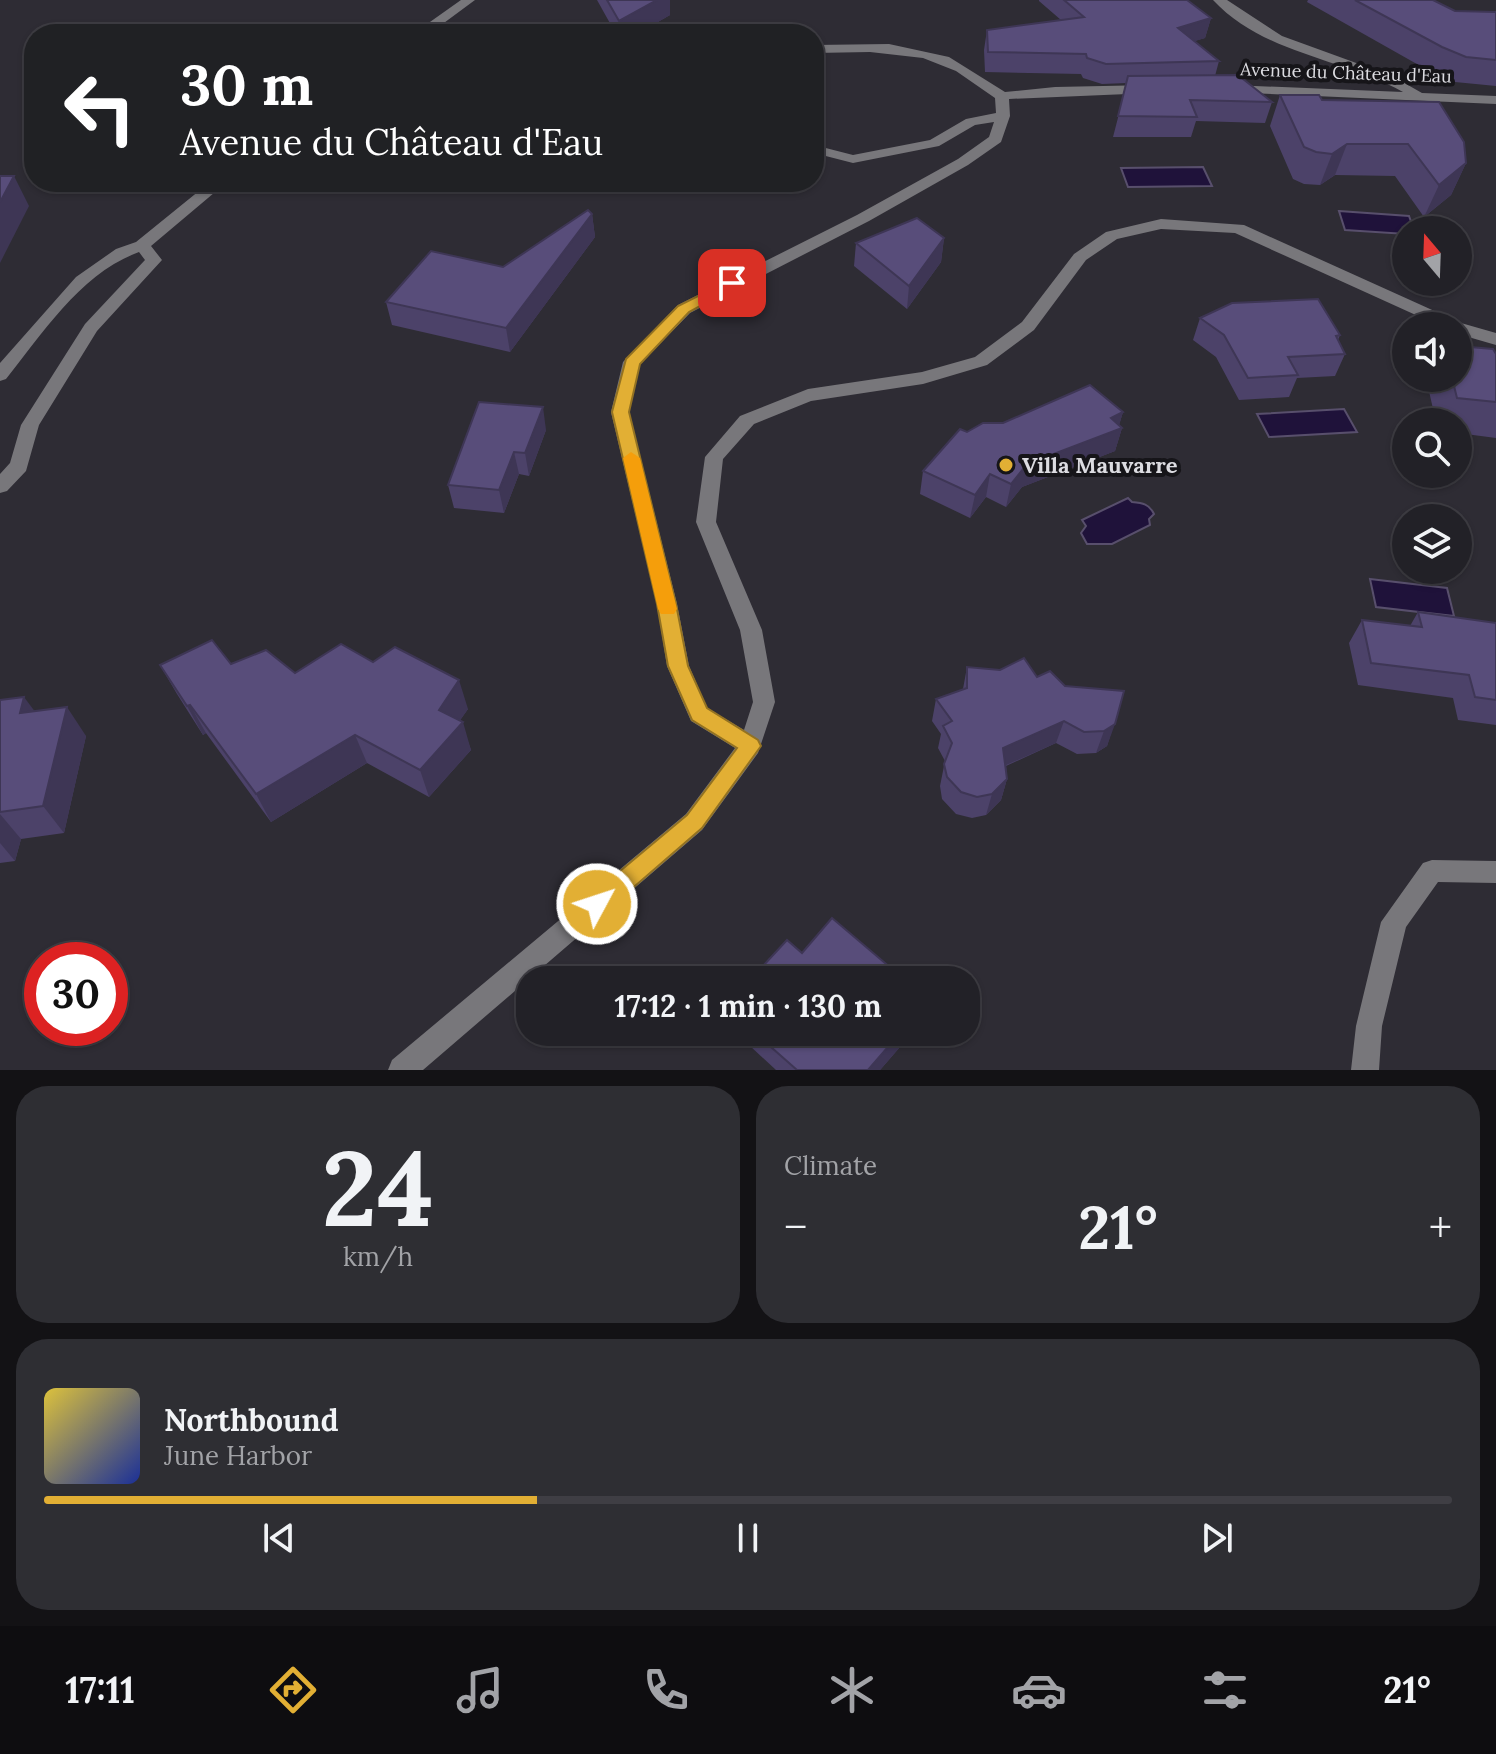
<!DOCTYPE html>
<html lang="en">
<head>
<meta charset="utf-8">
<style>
  body { margin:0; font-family:Lora,serif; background:#2e2e33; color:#f1f3f6; height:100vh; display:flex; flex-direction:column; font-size:30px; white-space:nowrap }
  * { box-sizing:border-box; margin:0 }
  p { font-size:26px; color:#a2a3a7 }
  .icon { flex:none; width:44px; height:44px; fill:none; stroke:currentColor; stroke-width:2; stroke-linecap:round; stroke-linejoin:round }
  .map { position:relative; height:1070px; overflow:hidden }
  .details { display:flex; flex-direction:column; gap:16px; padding:16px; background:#131215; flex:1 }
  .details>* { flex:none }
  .top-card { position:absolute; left:24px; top:24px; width:800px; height:168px; border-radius:32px; box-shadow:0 2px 6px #0004,0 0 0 2px #3f3e44; background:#202124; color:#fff; overflow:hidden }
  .needle { width:52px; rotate:341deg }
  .tools { position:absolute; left:1392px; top:216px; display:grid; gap:16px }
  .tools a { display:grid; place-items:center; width:80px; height:80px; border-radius:50%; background:#222127; box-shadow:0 2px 6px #0004,0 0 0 2px #3f3e44; font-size:40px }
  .speed { position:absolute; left:24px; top:942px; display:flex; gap:16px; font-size:40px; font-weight:700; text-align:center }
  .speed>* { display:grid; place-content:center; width:104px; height:104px; border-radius:50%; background:#222127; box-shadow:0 2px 6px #0004,0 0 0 2px #3f3e44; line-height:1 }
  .speed .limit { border:12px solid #d22; background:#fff; color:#111 }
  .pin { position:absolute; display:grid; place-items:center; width:68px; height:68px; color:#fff; margin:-34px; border-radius:16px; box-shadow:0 4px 12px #0006 }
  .me { position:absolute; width:88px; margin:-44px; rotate:50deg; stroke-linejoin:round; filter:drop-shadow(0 0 6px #0008) }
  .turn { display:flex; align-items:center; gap:28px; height:168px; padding:0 24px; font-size:36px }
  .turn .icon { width:104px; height:104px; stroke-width:2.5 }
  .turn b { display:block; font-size:56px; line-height:68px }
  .big { font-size:60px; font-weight:800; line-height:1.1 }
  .details .card { flex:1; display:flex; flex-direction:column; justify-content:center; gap:12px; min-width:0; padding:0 28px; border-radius:32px; background:#2e2e33 }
  .details .dial { align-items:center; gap:0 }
  .dial b { font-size:104px; line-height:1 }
  .song { display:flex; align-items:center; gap:24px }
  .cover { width:96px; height:96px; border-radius:12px; background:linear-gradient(135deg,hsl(50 70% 55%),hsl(230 70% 35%)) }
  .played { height:8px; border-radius:4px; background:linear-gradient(90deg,#e2af34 35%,#3f3e44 35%) }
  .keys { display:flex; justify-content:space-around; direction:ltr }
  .heat { display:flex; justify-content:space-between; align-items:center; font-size:44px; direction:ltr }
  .details .tiles { flex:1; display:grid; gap:16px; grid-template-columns:1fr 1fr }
  .card:last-child { grid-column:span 2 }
  .trip { position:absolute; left:516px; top:966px; width:464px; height:80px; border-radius:32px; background:#222127; box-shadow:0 2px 6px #0004,0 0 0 2px #3f3e44; font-weight:800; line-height:80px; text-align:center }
  .tab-bar { display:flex; height:128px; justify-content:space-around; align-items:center; background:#0e0d10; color:#a2a3a7 }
  .tab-bar .icon { width:56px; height:56px }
  .tab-bar .selected { color:#e2af34 }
  .tab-bar b { font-size:36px; color:#f1f3f6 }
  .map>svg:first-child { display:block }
</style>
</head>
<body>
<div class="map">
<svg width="1496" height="1070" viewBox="0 0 1496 1070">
  <rect width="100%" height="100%" fill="#2e2c34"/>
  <g fill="#1f123a" stroke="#584f6c" stroke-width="2">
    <polygon points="1203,167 1212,186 1128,187 1121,168"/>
    <polygon points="1339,211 1409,216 1414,230 1406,230 1406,234 1345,230"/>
    <polygon points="1344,409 1357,432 1269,437 1257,414"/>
    <path d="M1128 498 1132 502C1143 503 1149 504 1154 514L1149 519 1150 525 1112 544H1087L1081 533 1086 526 1082 520Z"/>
    <polygon points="1370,579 1447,588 1454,616 1376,607"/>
  </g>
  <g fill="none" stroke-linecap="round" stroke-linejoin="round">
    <g fill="#78777b" fill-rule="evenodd">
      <polygon points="461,0 475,0 429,34 413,34"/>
      <path d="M1213 0H1227L1282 36 1392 76 1422 93 1496 96V104L1226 92V86L1231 85 1403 92C1342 58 1263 54 1213 0Z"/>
      <polygon points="889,44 949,57 1005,92 1055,87 1151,85 1158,89 1151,93 1009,99 1010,116 1001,142 968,165 869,221 690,313 640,364 629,412 677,604 689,666 707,708 744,730 753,702 740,630 696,522 705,457 740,416 808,389 922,372 975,357 1022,322 1074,254 1106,232 1161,219 1244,225 1461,323 1496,333 1496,345 1458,334 1458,326 1440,326 1235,233 1161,229 1117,239 1086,260 1034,330 987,365 923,384 811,401 754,424 723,459 716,522 762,630 775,702 758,753 702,830 423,1070 388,1070 392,1060 686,814 735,748 691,721 667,666 657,604 611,412 623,362 678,305 857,215 958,159 989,137 994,122 975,125 939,146 853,163 814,153 814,145 853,155 930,140 966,119 996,113 995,98 956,71 923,58 870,52 814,53 814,45"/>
      <path d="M210 182H227L151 246 162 260 97 331 39 425 26 471 7 491 0 493V474L10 463 21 425 85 324 145 260 139 252C81 273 43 333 6 379L0 381V363L76 277 116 249 136 242Z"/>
      <polygon points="1432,860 1496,861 1496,883 1438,882 1406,927 1382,1026 1379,1070 1351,1070 1356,1026 1381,922 1423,863"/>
    </g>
  </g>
  <g fill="#4c4269">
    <polygon points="597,0 670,0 670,15 637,34 616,34"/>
    <polygon points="1039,0 1187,0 1211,18 1205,38 1194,41 1219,61 1215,76 1272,102 1265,123 1196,121 1191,137 1113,137 1127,83 1102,84 1083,78 1081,74 985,72 984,50 987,30 1061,20 1039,1"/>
    <polygon points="1308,0 1433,0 1455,11 1496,12 1496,86 1455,82 1431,72 1307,2"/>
    <polygon points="1280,95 1322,100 1466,163 1451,195 1424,217 1395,176 1335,175 1320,185 1304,184 1293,179 1270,126"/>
    <polygon points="592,214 595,237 510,352 392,325 386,302 503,267"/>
    <polygon points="944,238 941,262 907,309 854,266 856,243"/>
    <polygon points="1200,318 1340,335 1338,340 1345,354 1335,376 1297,378 1289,397 1239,400 1216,357 1193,340"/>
    <polygon points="1496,354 1496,438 1458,433 1458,422 1436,422 1426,378 1458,378"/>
    <polygon points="1123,412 1119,425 1122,428 1115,451 1022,487 1006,507 986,497 970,518 920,494 923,471 1003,423"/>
    <polygon points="546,430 529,476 519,474 504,513 454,508 448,485"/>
    <polygon points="1418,612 1496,623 1496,725 1458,720 1453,698 1358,685 1349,643 1362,620 1410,626"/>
    <polygon points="373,662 468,709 460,720 471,750 429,797 367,763 271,822 206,733 203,735 177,694 160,665 231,664 295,673"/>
    <polygon points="967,667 1037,677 1065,686 1124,691 1107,746 1096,753 1077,754 1056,743 1006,766 1007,779 1001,800 986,815 972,818 956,814 942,799 940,786 945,761 938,748 941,734 932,721 936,699 963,689"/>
    <polygon points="0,700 34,711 86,736 64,833 21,839 15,861 0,863"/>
    <polygon points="735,1032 913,1032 880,1070 776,1070"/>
  </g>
  <g fill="#3e3655">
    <polygon points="657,0 670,0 670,15 637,34 620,34 619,21"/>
    <polygon points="1211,18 1205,38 1173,48 1178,28"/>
    <polygon points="1347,144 1335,175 1320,185 1332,154"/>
    <polygon points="1466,163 1451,195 1424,217 1439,185"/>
    <polygon points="14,176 29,206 0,263 0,202"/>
    <polygon points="592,214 595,237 510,352 506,328"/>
    <polygon points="944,238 941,262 907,309 909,286"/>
    <polygon points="543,407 546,430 529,476 525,453"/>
    <polygon points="1123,412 1118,429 1122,428 1115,451 1022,487 1006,507 1011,484 1027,464"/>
    <polygon points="514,452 519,474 504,513 499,490"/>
    <polygon points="990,474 986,497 970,518 975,495"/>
    <polygon points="459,680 468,709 448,738 463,722 471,750 429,797 420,770 439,710"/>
    <polygon points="24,697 45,725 20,713"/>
    <polygon points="190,705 206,733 203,735 187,706"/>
    <polygon points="67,707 86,736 64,833 43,806"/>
    <polygon points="1064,721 1056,743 997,769 1003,748"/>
    <polygon points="1115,724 1107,746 1096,753 1104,731"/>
    <polygon points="355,735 367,763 271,822 256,794"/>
    <polygon points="1007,779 1001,800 986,815 992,794"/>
    <polygon points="0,814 21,839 15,861 0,843"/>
    <polygon points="901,1032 913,1032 880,1070 868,1070"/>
  </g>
  <g fill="#584d7a" stroke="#3e3655" stroke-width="2">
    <polygon points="607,0 657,0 619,21"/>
    <polygon points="1064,0 1187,0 1211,18 1178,28 1219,61 1106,64 1087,58 1086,54 988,52 987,30 1084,17"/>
    <polygon points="1355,0 1433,0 1455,11 1496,12 1496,60 1466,57 1442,47"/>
    <polygon points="1238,75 1272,102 1190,100 1197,117 1118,116 1128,76"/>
    <polygon points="1280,95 1319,95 1322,100 1439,102 1464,142 1466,163 1439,185 1408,144 1347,144 1332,154 1316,152 1304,147"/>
    <polygon points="0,176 14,176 0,202"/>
    <polygon points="588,210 592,214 506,328 386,302 431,251 503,267"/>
    <polygon points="917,218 944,238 909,286 856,243"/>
    <polygon points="1318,299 1340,335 1336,336 1345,354 1288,357 1298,375 1248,378 1224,335 1200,318 1232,303"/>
    <polygon points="1458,346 1493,349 1496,354 1496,402 1457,398 1452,378 1458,378"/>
    <polygon points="1090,385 1123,412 1111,418 1122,428 1027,464 1011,484 990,474 975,495 923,471 960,429 967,432 983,423 1003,423"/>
    <polygon points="479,402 543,407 525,453 514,452 499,490 448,485"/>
    <polygon points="1418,612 1496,623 1496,700 1475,697 1469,675 1371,663 1362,620 1422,627"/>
    <polygon points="212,640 231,664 266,650 295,673 341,644 373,662 395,647 459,680 439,710 463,722 420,770 355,735 256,794 190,705 187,706 160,665"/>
    <polygon points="1024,658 1037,677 1050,671 1065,686 1124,691 1115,724 1104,731 1084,732 1064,721 1003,748 1007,779 992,794 977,797 961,792 947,777 944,764 952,743 943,726 952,721 936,699 967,688 967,667 1000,670"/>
    <polygon points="24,697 20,713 67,707 43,806 0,812 0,700"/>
    <polygon points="832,918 905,980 750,980 787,940 802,953"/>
    <polygon points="754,1032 901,1032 868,1070 797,1070"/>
  </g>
  <polygon fill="#e2af34" stroke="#937222" stroke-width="2" points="732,279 739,283 737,286 689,312 640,364 629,412 676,604 688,666 707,708 758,740 761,746 702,828 605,912 597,915 589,912 586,904 589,897 687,815 737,748 692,720 668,666 657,604 612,412 626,359 678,306"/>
  <polygon fill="#f59e0b" points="631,452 640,458 677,609 674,614 661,614 658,609 623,458"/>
  <circle fill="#e2af34" stroke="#161519" stroke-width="3" cx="1006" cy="465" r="8"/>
  <g text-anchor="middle" stroke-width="8" stroke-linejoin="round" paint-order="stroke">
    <g font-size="18" fill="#dcdce1" stroke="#161519">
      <text transform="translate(1346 73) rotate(2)" y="6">Avenue du Château d'Eau</text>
    </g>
    <g font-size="22" font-weight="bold" fill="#dcdce1" stroke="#161519" text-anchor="start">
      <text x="1022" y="473">Villa Mauvarre</text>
    </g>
  </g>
</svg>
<div class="tools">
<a><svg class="needle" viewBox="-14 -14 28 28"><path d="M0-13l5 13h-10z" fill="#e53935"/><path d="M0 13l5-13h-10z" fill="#a2a3a7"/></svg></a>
<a><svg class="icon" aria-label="sound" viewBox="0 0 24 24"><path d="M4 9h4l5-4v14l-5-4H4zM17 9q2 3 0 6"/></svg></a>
<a><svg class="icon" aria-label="search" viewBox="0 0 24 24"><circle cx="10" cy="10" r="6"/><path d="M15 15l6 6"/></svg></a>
<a><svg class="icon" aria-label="layers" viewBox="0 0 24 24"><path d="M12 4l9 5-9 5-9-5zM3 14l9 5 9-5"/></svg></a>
</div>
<div class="speed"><div class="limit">30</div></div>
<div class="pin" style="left:732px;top:283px;background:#d93025"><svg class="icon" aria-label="arrive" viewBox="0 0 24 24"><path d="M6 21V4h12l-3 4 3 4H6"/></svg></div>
<svg class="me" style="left:597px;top:904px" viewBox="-20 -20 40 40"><circle r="17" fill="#e2af34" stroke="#fff" stroke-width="3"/><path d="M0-11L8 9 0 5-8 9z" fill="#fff"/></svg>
<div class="trip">17:12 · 1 min · 130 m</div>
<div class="top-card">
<div class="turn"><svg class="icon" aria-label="left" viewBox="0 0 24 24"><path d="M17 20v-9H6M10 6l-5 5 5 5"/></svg><div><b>30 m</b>Avenue du Château d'Eau</div></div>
</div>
</div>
<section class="details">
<div class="tiles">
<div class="card dial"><b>24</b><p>km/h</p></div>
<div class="card"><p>Climate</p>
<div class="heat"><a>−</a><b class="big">21°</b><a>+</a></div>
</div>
<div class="card">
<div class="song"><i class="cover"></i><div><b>Northbound</b><p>June Harbor</p></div></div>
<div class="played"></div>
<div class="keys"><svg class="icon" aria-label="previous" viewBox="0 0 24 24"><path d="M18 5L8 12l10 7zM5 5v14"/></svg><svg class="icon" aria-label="pause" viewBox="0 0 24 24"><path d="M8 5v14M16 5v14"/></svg><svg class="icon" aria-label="next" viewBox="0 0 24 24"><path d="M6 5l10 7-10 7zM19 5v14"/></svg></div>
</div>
</div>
</section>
<nav class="tab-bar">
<b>17:11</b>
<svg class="icon selected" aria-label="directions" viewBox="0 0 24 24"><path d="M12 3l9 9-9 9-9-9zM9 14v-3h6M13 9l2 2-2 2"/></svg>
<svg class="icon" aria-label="music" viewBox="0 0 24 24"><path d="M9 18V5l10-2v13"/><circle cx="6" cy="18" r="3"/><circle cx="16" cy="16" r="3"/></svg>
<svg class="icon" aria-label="phone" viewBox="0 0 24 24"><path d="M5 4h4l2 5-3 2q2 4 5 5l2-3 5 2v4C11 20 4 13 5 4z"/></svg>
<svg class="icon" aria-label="climate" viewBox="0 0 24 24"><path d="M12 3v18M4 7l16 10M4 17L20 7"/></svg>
<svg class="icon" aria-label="car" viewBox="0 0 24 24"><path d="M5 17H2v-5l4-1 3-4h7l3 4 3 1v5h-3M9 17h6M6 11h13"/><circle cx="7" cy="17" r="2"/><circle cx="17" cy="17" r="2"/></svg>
<svg class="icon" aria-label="filters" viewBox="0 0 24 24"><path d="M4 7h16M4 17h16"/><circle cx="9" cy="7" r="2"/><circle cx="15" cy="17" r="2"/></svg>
<b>21°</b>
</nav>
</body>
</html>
